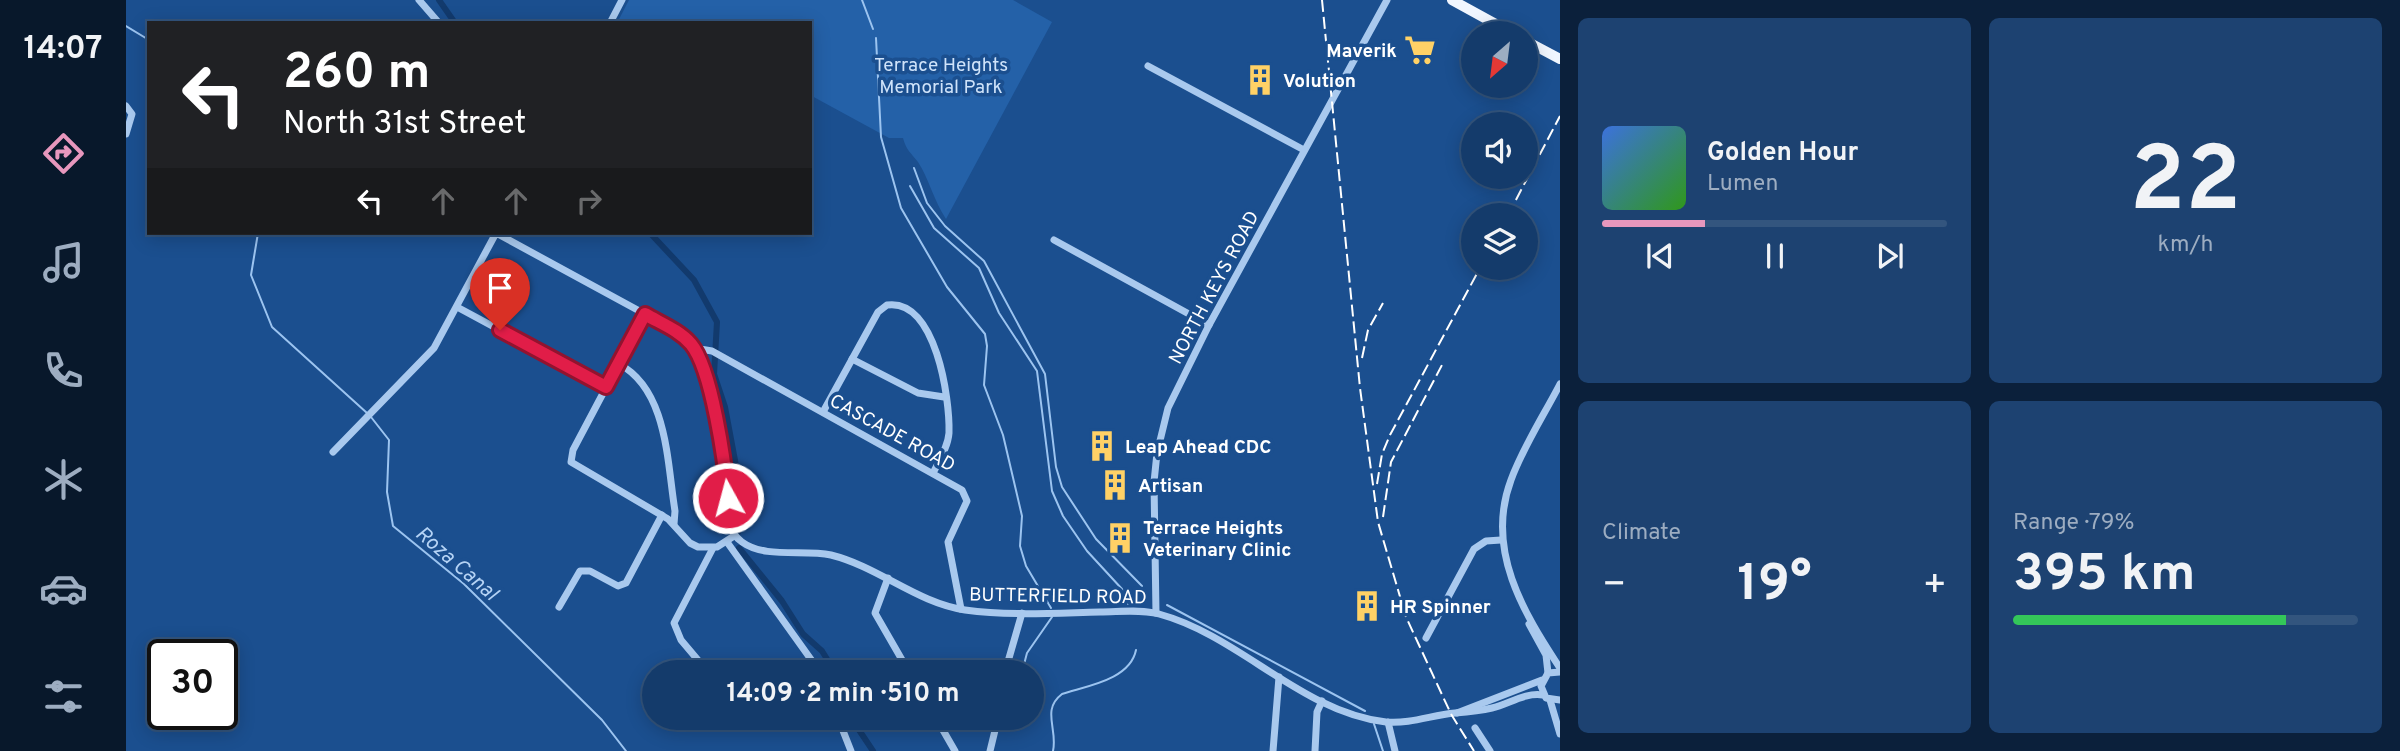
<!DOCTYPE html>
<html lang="en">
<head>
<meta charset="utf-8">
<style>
  body { margin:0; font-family:Overpass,sans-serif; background:#1d4271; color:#f1f3f6; height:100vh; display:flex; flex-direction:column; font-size:26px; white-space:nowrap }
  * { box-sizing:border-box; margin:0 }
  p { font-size:23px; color:#9dadc1 }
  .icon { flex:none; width:38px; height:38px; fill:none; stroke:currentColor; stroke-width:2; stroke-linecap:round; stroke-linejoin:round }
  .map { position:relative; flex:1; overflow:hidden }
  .side { display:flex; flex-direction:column; gap:18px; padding:18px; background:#0b203b; width:840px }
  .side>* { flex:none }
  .hud { position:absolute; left:21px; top:21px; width:665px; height:214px; border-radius:0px; box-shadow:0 4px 18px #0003,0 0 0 2px #33557e; background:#202124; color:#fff; overflow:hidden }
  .needle { width:46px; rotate:208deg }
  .tools { position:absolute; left:1335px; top:21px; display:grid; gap:14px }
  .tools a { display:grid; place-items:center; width:77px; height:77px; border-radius:50%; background:#143b6b; box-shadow:0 4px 18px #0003,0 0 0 2px #33557e; font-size:35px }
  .speed { position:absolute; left:21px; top:639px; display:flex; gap:14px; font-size:35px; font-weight:700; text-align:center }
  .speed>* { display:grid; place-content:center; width:91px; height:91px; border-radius:50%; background:#143b6b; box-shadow:0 4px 18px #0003,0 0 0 2px #33557e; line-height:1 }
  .speed .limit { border:4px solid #111; border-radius:10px; background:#fff; color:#111 }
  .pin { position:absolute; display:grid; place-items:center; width:60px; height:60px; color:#fff; margin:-72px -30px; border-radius:50% 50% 50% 0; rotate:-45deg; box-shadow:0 0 7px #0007 }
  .pin .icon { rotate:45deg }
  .me { position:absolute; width:77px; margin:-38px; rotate:353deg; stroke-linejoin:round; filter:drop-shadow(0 0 5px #0008) }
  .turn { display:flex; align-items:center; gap:24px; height:147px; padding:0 21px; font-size:32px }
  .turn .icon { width:91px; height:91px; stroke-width:2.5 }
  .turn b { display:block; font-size:49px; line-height:60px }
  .lanes { display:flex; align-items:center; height:66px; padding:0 21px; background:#0003; justify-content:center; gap:35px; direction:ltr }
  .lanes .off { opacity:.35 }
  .big { font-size:52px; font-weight:700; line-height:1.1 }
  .side .tile { flex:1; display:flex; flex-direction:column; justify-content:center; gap:10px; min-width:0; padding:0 24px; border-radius:10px; background:#1d4271 }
  .side .dial { align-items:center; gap:0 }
  .dial b { font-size:91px; line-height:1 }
  .song { display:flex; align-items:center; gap:21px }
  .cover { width:84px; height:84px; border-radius:10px; background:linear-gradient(135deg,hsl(220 70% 55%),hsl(110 70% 35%)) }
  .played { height:7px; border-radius:4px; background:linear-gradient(90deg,#e797bd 30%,#33557e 30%) }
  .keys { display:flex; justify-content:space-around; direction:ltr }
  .heat { display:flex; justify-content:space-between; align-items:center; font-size:38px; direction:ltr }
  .charge { height:10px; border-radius:5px; background:linear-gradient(90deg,#34c759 79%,#33557e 0) }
  .side .tiles { flex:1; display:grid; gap:18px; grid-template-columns:repeat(2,1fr) }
  .trip { position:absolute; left:516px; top:660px; width:402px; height:70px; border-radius:35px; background:#143b6b; box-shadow:0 4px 18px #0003,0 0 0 2px #33557e; font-weight:700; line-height:70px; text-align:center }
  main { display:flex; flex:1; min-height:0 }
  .tab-bar { display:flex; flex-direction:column; width:126px; justify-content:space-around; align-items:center; background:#08182b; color:#9dadc1 }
  .tab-bar .icon { width:49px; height:49px }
  .tab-bar .current { color:#e797bd }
  .tab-bar b { font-size:32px; color:#f1f3f6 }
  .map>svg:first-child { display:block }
</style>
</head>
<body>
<main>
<nav class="tab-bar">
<b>14:07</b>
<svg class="icon current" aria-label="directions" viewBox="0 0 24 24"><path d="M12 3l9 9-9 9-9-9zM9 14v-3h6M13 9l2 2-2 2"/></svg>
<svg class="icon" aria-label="music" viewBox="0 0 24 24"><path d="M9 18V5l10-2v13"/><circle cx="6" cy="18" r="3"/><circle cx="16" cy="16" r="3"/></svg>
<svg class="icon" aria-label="phone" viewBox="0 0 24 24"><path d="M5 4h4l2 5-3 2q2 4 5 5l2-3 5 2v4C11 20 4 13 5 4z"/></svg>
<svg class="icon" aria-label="climate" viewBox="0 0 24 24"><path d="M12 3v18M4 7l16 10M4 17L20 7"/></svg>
<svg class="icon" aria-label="car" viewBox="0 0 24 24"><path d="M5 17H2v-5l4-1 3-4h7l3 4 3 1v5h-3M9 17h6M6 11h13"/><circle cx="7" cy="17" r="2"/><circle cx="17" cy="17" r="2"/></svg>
<svg class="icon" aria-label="filters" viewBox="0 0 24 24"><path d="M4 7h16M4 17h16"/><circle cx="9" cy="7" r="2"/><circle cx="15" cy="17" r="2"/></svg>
</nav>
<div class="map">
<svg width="1434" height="751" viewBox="0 0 1434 751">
  <rect width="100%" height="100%" fill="#1b4f8f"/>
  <path fill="#2461a8" d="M503 0H887L926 22 820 219C808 201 803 179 792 162 785 153 780 150 777 138H763L684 95V23H491Z"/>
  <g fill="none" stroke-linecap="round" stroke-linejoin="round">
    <g stroke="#9cc4f0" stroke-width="2">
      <polyline points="736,0 747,29"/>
      <polyline points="0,26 23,40"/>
      <polyline points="750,38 755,137 775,208 821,287 859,334 861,346 858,385 877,435 896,516 894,546 900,566 925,608"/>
      <polyline points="788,168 801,203 819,226 858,261 919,374 930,467 936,487 970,539 1016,586"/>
      <polyline points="784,186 808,228 853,268 873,313 911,371 926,491 937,516 961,551 996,589 1002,604"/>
      <polyline points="132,233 125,275 146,327 241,413"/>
      <polyline points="245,417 263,440 261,492 267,526 338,584 476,720 500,751"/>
      <polyline points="1041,605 1239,711"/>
      <polyline points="896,672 901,653 926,617"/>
      <polyline points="1248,724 1257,751"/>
      <path d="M927 751C932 729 915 710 936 694 960 686 1004 680 1010 650"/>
    </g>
    <g stroke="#123a6d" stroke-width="6">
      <polyline points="313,0 329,23"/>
      <polyline points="524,233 568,280 591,322 588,374 599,407 611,471 612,532"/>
      <polyline points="613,548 656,601 677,634 696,651 709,672"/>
      <polyline points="725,718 747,751"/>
    </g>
    <g stroke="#a9c9ee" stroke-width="7">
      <polyline points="293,0 313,23"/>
      <polyline points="484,23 496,0"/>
      <polyline points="1022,66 1178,150"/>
      <polyline points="0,106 6,114 0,134"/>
      <polyline points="928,240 1083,325"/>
      <polyline points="331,307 480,387"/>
      <polyline points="519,314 447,450 445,462 542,519 564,543 572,547 591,547 608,536"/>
      <polyline points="568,348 586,351 836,490 841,501 822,542 835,609"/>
      <polyline points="726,359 792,393 818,397"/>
      <path d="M493 364C542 390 541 463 549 511L548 524"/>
      <path d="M1434 384C1418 415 1397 447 1385 480 1359 549 1397 612 1434 668"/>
      <path d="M697 412 752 312 761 305C810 298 824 399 823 433 822 447 813 461 807 473"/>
      <path d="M207 452 308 348 370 233 552 332C583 355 596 439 600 477 602 499 596 528 616 542 639 559 678 549 705 555 753 567 791 603 839 610 884 616 929 613 974 612 993 612 1015 609 1033 614 1114 636 1175 712 1260 722 1285 724 1306 715 1329 713 1341 712 1353 711 1366 708 1383 704 1399 692 1417 695"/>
      <polyline points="601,542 694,672"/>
      <polyline points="762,578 749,613 783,672"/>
      <polyline points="433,607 454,571 464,571 492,586 500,583 536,515"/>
      <polyline points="1030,613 1028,482 1031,453 1042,408 1083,325 1261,0"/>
      <polyline points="1403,624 1420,655 1422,673"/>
      <polyline points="1300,638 1348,549 1360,541 1375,540"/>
      <polyline points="582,672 555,640 548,623 587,548"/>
      <polyline points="879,672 896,613"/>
      <polyline points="1434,672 1422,673 1415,686 1420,698 1434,700"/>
      <polyline points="1424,700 1434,734"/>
      <polyline points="1331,713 1416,680"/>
      <polyline points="712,718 725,751"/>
      <polyline points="810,718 829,751"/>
      <polyline points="1262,722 1269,751"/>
      <polyline points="1349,728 1364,751"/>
      <polyline points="864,751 872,718"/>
      <polyline points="1147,751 1153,677"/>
      <polyline points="1189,751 1191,712 1196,701"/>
    </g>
    <g stroke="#f0f6ff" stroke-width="10">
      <polyline points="1326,0 1386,33"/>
      <polyline points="1400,41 1434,59"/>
    </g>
    <g stroke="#fff" stroke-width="2" stroke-dasharray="12 5" stroke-linecap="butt">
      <polyline points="1196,0 1234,388 1252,522 1280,617 1325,714 1348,751"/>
      <polyline points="1382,215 1434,116"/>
      <polyline points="1236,358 1242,330 1257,303"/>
      <polyline points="1251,484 1256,454 1264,435 1354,268"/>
      <polyline points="1257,517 1265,462 1316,365"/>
    </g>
  </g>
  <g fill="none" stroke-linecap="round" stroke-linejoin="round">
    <defs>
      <path id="route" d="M374 330 480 387 519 314C534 323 553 330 565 344 586 369 599 464 602 498"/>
    </defs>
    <use href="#route" stroke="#92132f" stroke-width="18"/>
    <use href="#route" stroke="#e11d48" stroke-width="12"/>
  </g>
  <defs>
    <symbol id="supermarket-bare" viewBox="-9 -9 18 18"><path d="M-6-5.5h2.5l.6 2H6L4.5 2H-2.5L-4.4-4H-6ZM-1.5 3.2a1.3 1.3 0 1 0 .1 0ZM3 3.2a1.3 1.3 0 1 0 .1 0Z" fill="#ffd166" stroke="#1b4f8f" stroke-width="2.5" paint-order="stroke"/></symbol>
    <symbol id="building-bare" viewBox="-9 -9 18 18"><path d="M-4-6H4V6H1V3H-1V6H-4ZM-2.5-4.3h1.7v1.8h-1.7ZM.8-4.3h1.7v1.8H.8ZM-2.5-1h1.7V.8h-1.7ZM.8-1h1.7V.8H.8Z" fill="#ffd166" stroke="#1b4f8f" stroke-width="2.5" paint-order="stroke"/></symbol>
  </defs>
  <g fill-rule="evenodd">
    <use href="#supermarket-bare" x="1272" y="28" width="44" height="44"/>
    <use href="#building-bare" x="1112" y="58" width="44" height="44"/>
    <use href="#building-bare" x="954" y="424" width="44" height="44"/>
    <use href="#building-bare" x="967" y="463" width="44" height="44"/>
    <use href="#building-bare" x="972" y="516" width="44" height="44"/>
    <use href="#building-bare" x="1219" y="584" width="44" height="44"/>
  </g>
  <g text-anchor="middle" stroke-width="7" stroke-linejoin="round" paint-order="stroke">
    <g font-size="19" font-weight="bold" fill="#fff" stroke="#1b4f8f" text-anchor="start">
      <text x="1271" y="57" text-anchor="end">Maverik</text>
      <text x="1157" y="87">Volution</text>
      <text x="999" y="453">Leap Ahead CDC</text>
      <text x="1012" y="492">Artisan</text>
      <text x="1017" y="534">Terrace Heights<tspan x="1017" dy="22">Veterinary Clinic</tspan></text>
      <text x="1264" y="613">HR Spinner</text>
    </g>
    <g font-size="19" fill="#cfe3fa" stroke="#1b4f8f">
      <text x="815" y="71">Terrace Heights<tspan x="815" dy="22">Memorial Park</tspan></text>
    </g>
    <g font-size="19" fill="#fff" stroke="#1b4f8f">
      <text transform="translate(1087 287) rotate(-62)" y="7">NORTH KEYS ROAD</text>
      <text transform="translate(767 432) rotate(29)" y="7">CASCADE ROAD</text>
      <text transform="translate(932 595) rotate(1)" y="7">BUTTERFIELD ROAD</text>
    </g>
    <g font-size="21" font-style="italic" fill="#b5d3f5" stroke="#1b4f8f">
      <text transform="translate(331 563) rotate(41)" y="7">Roza Canal</text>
    </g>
  </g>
</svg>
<div class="tools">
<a><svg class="needle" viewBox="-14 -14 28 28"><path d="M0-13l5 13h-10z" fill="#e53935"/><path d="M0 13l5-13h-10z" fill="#9dadc1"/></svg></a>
<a><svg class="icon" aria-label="sound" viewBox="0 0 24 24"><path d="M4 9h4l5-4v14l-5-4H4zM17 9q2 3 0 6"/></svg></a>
<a><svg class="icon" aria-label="layers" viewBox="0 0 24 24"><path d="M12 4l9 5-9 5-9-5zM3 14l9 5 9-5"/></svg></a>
</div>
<div class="speed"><div class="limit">30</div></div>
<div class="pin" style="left:374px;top:330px;background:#d93025"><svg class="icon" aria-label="arrive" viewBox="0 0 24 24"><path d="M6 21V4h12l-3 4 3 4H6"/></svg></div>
<svg class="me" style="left:602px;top:498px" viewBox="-20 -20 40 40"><circle r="17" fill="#e11d48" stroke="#fff" stroke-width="3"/><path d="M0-11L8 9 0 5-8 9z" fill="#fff"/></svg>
<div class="trip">14:09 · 2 min · 510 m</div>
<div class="hud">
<div class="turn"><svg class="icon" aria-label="left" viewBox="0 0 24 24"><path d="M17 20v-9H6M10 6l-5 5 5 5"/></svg><div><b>260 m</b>North 31st Street</div></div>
<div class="lanes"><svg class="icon" aria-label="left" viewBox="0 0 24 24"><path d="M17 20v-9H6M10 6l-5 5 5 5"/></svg><svg class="icon off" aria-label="ahead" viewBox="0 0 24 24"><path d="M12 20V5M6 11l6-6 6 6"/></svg><svg class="icon off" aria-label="ahead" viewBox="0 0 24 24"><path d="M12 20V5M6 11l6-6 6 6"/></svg><svg class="icon off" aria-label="right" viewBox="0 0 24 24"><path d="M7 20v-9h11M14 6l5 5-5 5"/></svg></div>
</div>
</div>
<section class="side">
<div class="tiles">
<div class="tile">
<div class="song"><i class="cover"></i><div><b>Golden Hour</b><p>Lumen</p></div></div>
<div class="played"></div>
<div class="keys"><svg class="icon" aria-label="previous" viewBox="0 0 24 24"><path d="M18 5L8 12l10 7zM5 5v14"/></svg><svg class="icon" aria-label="pause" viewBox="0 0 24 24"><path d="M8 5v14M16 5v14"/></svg><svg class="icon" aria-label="next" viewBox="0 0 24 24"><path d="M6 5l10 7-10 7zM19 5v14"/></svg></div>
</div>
<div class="tile dial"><b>22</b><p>km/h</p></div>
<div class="tile"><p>Climate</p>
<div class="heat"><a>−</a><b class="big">19°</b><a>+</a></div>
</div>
<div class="tile"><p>Range · 79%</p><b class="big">395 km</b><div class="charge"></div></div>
</div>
</section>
</main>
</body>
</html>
